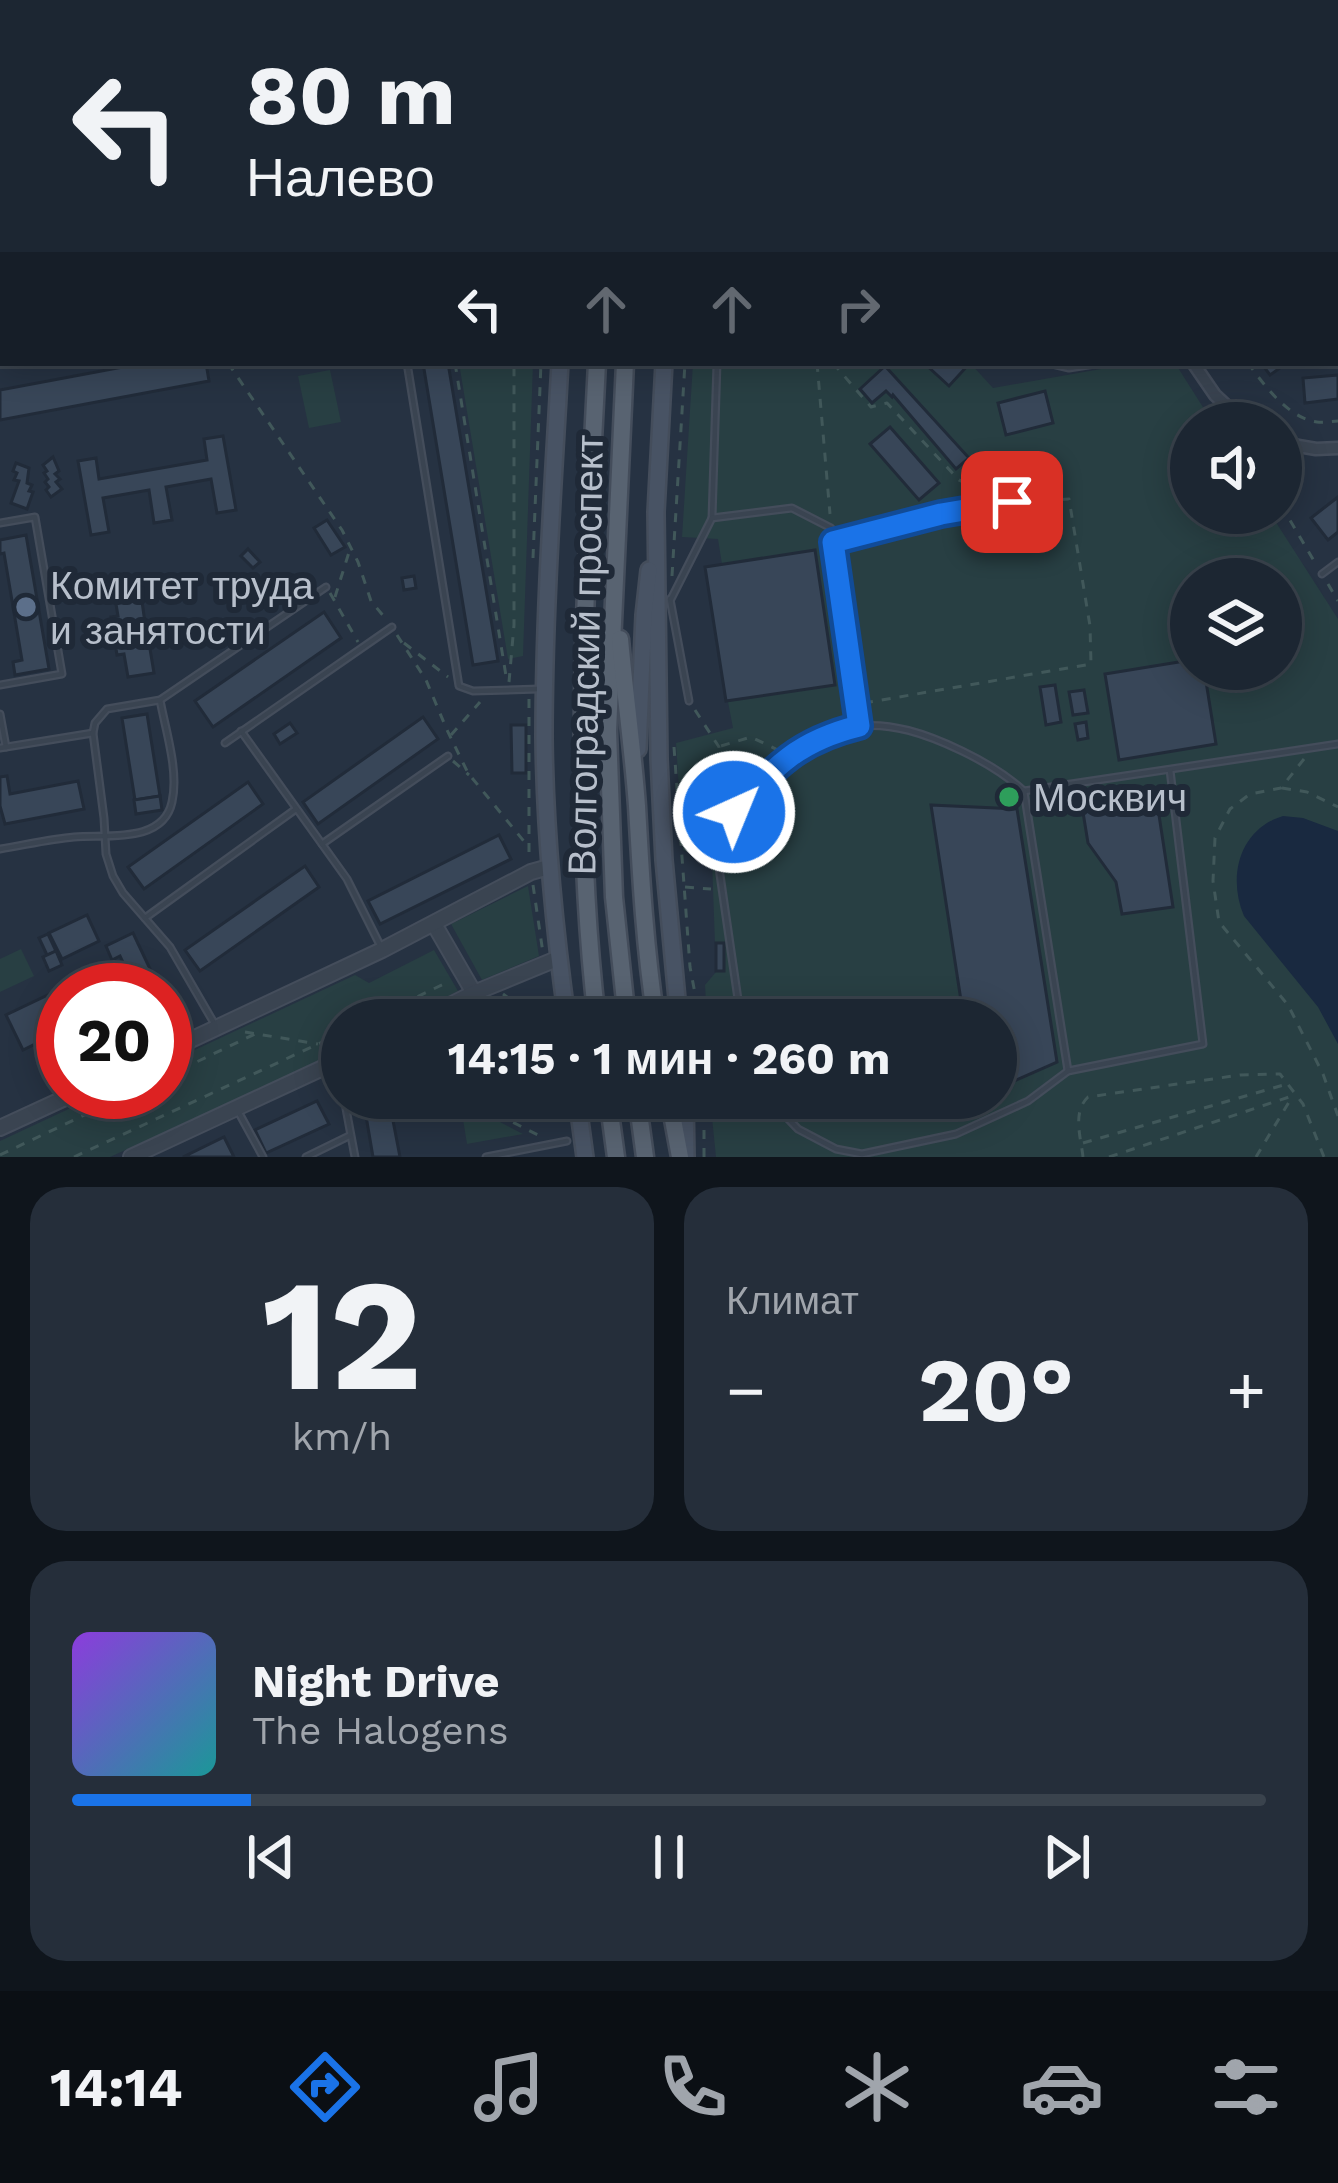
<!DOCTYPE html>
<html lang="ru">
<head>
<meta charset="utf-8">
<style>
  body { margin:0; font-family:"Work Sans",sans-serif; background:#252e3a; color:#f1f3f6; height:100vh; display:flex; flex-direction:column; font-size:45px; white-space:nowrap }
  * { box-sizing:border-box; margin:0 }
  p { font-size:39px; color:#a0a5ac }
  .icon { flex:none; width:66px; height:66px; fill:none; stroke:currentColor; stroke-width:2; stroke-linecap:round; stroke-linejoin:round }
  .map { position:relative; height:1157px; overflow:hidden }
  .details { display:flex; flex-direction:column; gap:30px; padding:30px; background:#0f151c; flex:1 }
  .details>* { flex:none }
  .hud { position:absolute; left:0px; top:0px; width:1338px; height:366px; box-shadow:0 6px 30px #0003,0 0 0 3px #3a434d; background:#1c2632; color:#f1f3f6; overflow:hidden }
  .controls { position:absolute; left:1170px; top:402px; display:grid; gap:24px }
  .controls a { display:grid; place-items:center; width:132px; height:132px; border-radius:50%; background:#1c2632; box-shadow:0 6px 30px #0003,0 0 0 3px #3a434d; font-size:60px }
  .speed { position:absolute; left:36px; top:963px; display:flex; gap:24px; font-size:60px; font-weight:700; text-align:center }
  .speed>* { display:grid; place-content:center; width:156px; height:156px; border-radius:50%; background:#1c2632; box-shadow:0 6px 30px #0003,0 0 0 3px #3a434d; line-height:1 }
  .speed .limit { border:18px solid #d22; background:#fff; color:#111 }
  .pin { position:absolute; display:grid; place-items:center; width:102px; height:102px; color:#fff; margin:-51px; border-radius:24px; box-shadow:0 6px 18px #0006 }
  .me { position:absolute; width:132px; margin:-66px; rotate:44deg; stroke-linejoin:round; filter:drop-shadow(0 0 9px #0008) }
  .turn { display:flex; align-items:center; gap:42px; height:252px; padding:0 48px; font-size:54px }
  .turn .icon { width:156px; height:156px; stroke-width:2.5 }
  .turn b { display:block; font-size:84px; line-height:102px }
  .lanes { display:flex; align-items:center; height:114px; padding:0 48px; background:#0003; justify-content:center; gap:60px; direction:ltr }
  .lanes .off { opacity:.35 }
  .big { font-size:90px; font-weight:700; line-height:1.1 }
  .details .card { flex:1; display:flex; flex-direction:column; justify-content:center; gap:18px; min-width:0; padding:0 42px; border-radius:36px; background:#252e3a }
  .details .dial { align-items:center; gap:0 }
  .dial b { font-size:156px; line-height:1 }
  .song { display:flex; align-items:center; gap:36px }
  .cover { width:144px; height:144px; border-radius:18px; background:linear-gradient(135deg,hsl(270 70% 55%),hsl(180 70% 35%)) }
  .played { height:12px; border-radius:6px; background:linear-gradient(90deg,#1a73e8 15%,#3a434d 15%) }
  .keys { display:flex; justify-content:space-around; direction:ltr }
  .heat { display:flex; justify-content:space-between; align-items:center; font-size:66px; direction:ltr }
  .details .tiles { flex:1; display:grid; gap:30px; grid-template-columns:1fr 1fr }
  .card:last-child { grid-column:span 2 }
  .trip { position:absolute; left:321px; top:999px; width:696px; height:120px; border-radius:60px; background:#1c2632; box-shadow:0 6px 30px #0003,0 0 0 3px #3a434d; font-weight:700; line-height:120px; text-align:center }
  .menu { display:flex; height:192px; justify-content:space-around; align-items:center; background:#0b0f14; color:#a0a5ac }
  .menu .icon { width:84px; height:84px }
  .menu .selected { color:#1a73e8 }
  .menu b { font-size:54px; color:#f1f3f6 }
  .map>svg:first-child { display:block }
</style>
</head>
<body>
<div class="map">
<svg width="1338" height="1157" viewBox="0 0 1338 1157">
  <rect width="100%" height="100%" fill="#263242"/>
  <g fill="#283f43" fill-rule="evenodd">
    <polygon points="459,363 533,363 523,656 508,659"/>
    <path d="M693 363H970L993 388 1135 363H1175L1213 423H1191V513H1270L1338 619V1157H716L710 1098H996V1020H707L705 985 716 972 712 861 683 850 676 743 733 728 728 702 726 701 705 567 722 564 718 539 682 537ZM1191 579H1281V669H1191Z"/>
    <polygon points="330,370 341,422 309,428 298,376"/>
    <polygon points="528,886 539,956 482,980 451,924"/>
    <polygon points="21,949 34,976 0,992 0,959"/>
    <polygon points="434,950 458,991 402,1020 342,1020 342,1051 336,1054 110,1157 0,1157 0,1141 105,1092 165,1092 165,1064 355,975 369,983"/>
    <polygon points="460,1101 523,1134 467,1144"/>
  </g>
  <path fill="#192940" d="M1283 816 1303 818 1338 831V1044L1318 1007 1244 916C1227 876 1240 829 1283 816Z"/>
  <g fill="#384658" stroke="#212b39" stroke-width="3">
    <polygon points="202,0 327,0 328,3 203,3"/>
    <polygon points="0,84 3,85 3,223 0,207"/>
    <polygon points="144,363 206,363 209,381 0,420 0,390"/>
    <polygon points="423,363 448,363 498,661 473,665"/>
    <polygon points="924,363 970,363 949,386"/>
    <polygon points="1261,363 1287,363 1270,375"/>
    <polygon points="885,366 969,458 956,469 893,395 892,397 886,391 872,403 860,389"/>
    <polygon points="1338,375 1338,399 1305,403 1303,378"/>
    <polygon points="1045,391 1053,423 1006,435 998,403"/>
    <polygon points="890,427 939,483 919,500 870,444"/>
    <polygon points="223,436 236,510 217,513 211,479 166,487 172,520 154,523 149,490 103,498 109,532 91,535 78,461 96,458 99,479 207,460 204,439"/>
    <polygon points="53,457 59,471 55,474 60,479 56,482 62,489 51,497 46,490 49,487 45,482 48,479 44,473 47,471 43,465"/>
    <polygon points="16,463 29,468 27,483 32,485 29,491 33,492 27,509 11,503 19,481 14,480 17,473 13,471"/>
    <polygon points="1338,497 1338,532 1328,540 1311,518"/>
    <polygon points="327,520 345,547 331,555 314,528"/>
    <polygon points="26,535 49,669 15,675 13,662 22,660 4,553 0,554 0,540"/>
    <polygon points="248,549 260,562 253,568 241,556"/>
    <polygon points="815,550 835,685 726,701 705,567"/>
    <polygon points="293,575 302,588 285,600 276,587"/>
    <polygon points="414,576 416,588 404,590 402,578"/>
    <polygon points="140,587 145,623 150,623 153,636 148,637 154,673 128,677 124,654 117,655 111,617 118,616 114,592"/>
    <polygon points="324,612 341,638 213,727 195,701"/>
    <polygon points="1191,660 1191,669 1204,669 1216,744 1119,760 1105,674"/>
    <polygon points="1055,685 1061,722 1046,725 1040,687"/>
    <polygon points="1084,690 1088,713 1073,715 1069,692"/>
    <polygon points="147,714 160,796 135,800 122,718"/>
    <polygon points="423,717 438,739 318,824 303,802"/>
    <polygon points="1086,722 1088,738 1078,740 1075,724"/>
    <polygon points="290,723 297,733 280,744 274,734"/>
    <polygon points="511,725 526,725 526,773 512,773"/>
    <polygon points="7,776 10,794 78,781 84,809 5,824 0,806 0,777"/>
    <polygon points="248,782 263,804 144,889 128,867"/>
    <polygon points="1135,791 1138,806 1157,802 1173,907 1122,914 1116,882 1088,843 1081,800"/>
    <polygon points="160,796 162,810 136,814 134,800"/>
    <polygon points="931,805 1017,809 1057,1062 996,1089 996,1020 964,1020"/>
    <polygon points="499,835 511,859 380,924 368,901"/>
    <polygon points="305,866 319,887 200,971 185,950"/>
    <polygon points="87,915 99,941 62,959 49,933"/>
    <polygon points="133,933 160,990 136,990 120,956 112,960 106,946"/>
    <polygon points="48,934 56,951 47,955 39,938"/>
    <rect x="716" y="943" width="8" height="28"/>
    <polygon points="56,951 62,965 49,971 43,957"/>
    <polygon points="94,973 103,990 63,990 63,1030 23,1050 6,1015"/>
    <polygon points="317,1101 329,1124 266,1153 255,1130"/>
    <polygon points="390,1105 400,1157 373,1157 365,1110"/>
    <polygon points="224,1137 234,1157 183,1157"/>
  </g>
  <g fill="none" stroke-linecap="round" stroke-linejoin="round">
    <defs>
      <g id="service">
        <polyline points="91,0 92,3"/>
        <polyline points="345,0 346,1"/>
        <polyline points="381,0 382,3"/>
        <polyline points="804,0 806,3"/>
        <polyline points="1016,0 1019,3"/>
        <polyline points="1167,0 1170,3"/>
        <polyline points="543,3 545,0"/>
        <polyline points="1142,3 1147,0"/>
        <polyline points="1250,3 1255,0"/>
        <polyline points="1325,3 1328,0"/>
        <polyline points="1335,40 1338,27"/>
        <polyline points="0,43 3,42"/>
        <polyline points="1335,102 1338,104"/>
        <polyline points="1335,115 1338,120"/>
        <polyline points="1335,201 1338,199"/>
        <polyline points="0,266 3,283"/>
        <polyline points="1335,360 1338,360"/>
        <polyline points="407,363 459,686 473,691 539,689"/>
        <polyline points="1048,363 1069,368 1101,363"/>
        <polyline points="712,518 717,363"/>
        <polyline points="0,523 35,517 62,674 0,685"/>
        <polyline points="833,542 941,514 1012,502"/>
        <polyline points="1322,574 1338,562"/>
        <polyline points="670,599 689,701"/>
        <polyline points="671,599 712,518 792,508 831,528 859,725"/>
        <polyline points="0,714 6,747"/>
        <polyline points="241,731 347,879 380,945"/>
        <polyline points="225,743 392,627"/>
        <polyline points="0,748 93,733"/>
        <polyline points="1024,791 1338,744"/>
        <polyline points="322,844 448,756"/>
        <path d="M0 849C25 845 50 839 74 837 106 834 163 844 172 802 179 771 166 732 160 700"/>
        <polyline points="145,918 296,809"/>
        <path d="M741 1020 718 861C726 821 740 803 769 775 833 713 885 714 962 751 985 762 1005 774 1024 791L1068 1071"/>
        <polyline points="214,1023 170,947 123,893 113,876 106,854 104,818 93,733 95,723 107,709 160,700 326,587"/>
        <polyline points="336,1069 342,1092"/>
        <polyline points="344,1098 355,1157"/>
        <polyline points="768,1098 798,1129 836,1149 862,1154 956,1134 1028,1101 1068,1071 1203,1044 1170,770"/>
        <polyline points="347,1110 412,1098"/>
        <polyline points="239,1113 263,1157"/>
        <polyline points="306,1157 349,1136"/>
        <polyline points="486,1157 567,1141"/>
      </g>
      <g id="minor">
        <polyline points="925,0 927,3"/>
        <polyline points="1193,363 1215,395 1245,423"/>
        <polyline points="1281,443 1316,449 1338,448"/>
      </g>
      <g id="tertiary">
        <polyline points="434,924 474,993"/>
        <polyline points="420,1020 474,993 559,958"/>
        <polyline points="165,1052 382,950 531,872 549,867"/>
        <polyline points="0,1128 78,1092"/>
        <polyline points="131,1157 342,1059"/>
      </g>
      <g id="secondary">
        <polyline points="524,0 527,3"/>
        <polyline points="577,3 577,0"/>
        <polyline points="681,3 681,0"/>
        <path d="M560 363C553 488 544 613 544 738 545 832 554 926 567 1020"/>
        <polyline points="664,363 656,512 659,759 664,860 679,1020"/>
        <polyline points="638,749 644,615 649,570"/>
        <polyline points="577,1098 585,1157"/>
        <polyline points="685,1098 686,1157"/>
      </g>
      <g id="primary">
        <polyline points="617,3 617,0"/>
        <polyline points="645,3 645,0"/>
        <polyline points="625,363 608,731 614,897 627,1020"/>
        <path d="M620 639C625 695 633 750 637 806 641 878 645 949 656 1020"/>
        <path d="M597 1020C571 801 586 583 597 363"/>
        <polyline points="608,1098 616,1157"/>
        <polyline points="637,1098 645,1157"/>
        <polyline points="669,1098 680,1157"/>
      </g>
    </defs>
    <use href="#service" stroke="#444d5b" stroke-width="9"/>
    <use href="#minor" stroke="#444d5b" stroke-width="15"/>
    <use href="#tertiary" stroke="#444d5b" stroke-width="18"/>
    <use href="#secondary" stroke="#444d5b" stroke-width="20"/>
    <use href="#primary" stroke="#444d5b" stroke-width="21"/>
    <g stroke="#41585a" stroke-width="3" stroke-dasharray="9 9" stroke-linecap="butt">
      <polyline points="495,0 498,3"/>
      <polyline points="501,0 504,3"/>
      <polyline points="712,0 714,3"/>
      <polyline points="1038,0 1040,3"/>
      <polyline points="441,3 444,0"/>
      <polyline points="707,3 708,0"/>
      <polyline points="1083,3 1088,0"/>
      <polyline points="0,75 3,77"/>
      <polyline points="1335,269 1338,269"/>
      <polyline points="0,329 3,325"/>
      <polyline points="228,363 342,530 358,562 371,601 385,618"/>
      <polyline points="455,363 507,682"/>
      <polyline points="817,363 830,514"/>
      <polyline points="833,363 871,407 887,403 959,480 994,495"/>
      <path d="M1248 363C1264 385 1288 418 1317 422 1324 423 1331 421 1338 421"/>
      <polyline points="0,367 14,363"/>
      <polyline points="1281,505 1317,566"/>
      <polyline points="533,558 541,363"/>
      <polyline points="672,576 685,363"/>
      <polyline points="1328,584 1338,601"/>
      <polyline points="330,593 358,642"/>
      <polyline points="335,597 350,549"/>
      <polyline points="397,635 426,680 447,730 468,773 527,845"/>
      <polyline points="404,643 448,677"/>
      <polyline points="509,682 514,625 514,363"/>
      <polyline points="529,699 529,858"/>
      <polyline points="864,703 1091,664 1090,626 1069,499 1020,502"/>
      <polyline points="695,710 719,747 720,780 731,805"/>
      <polyline points="451,735 480,702"/>
      <polyline points="721,746 751,737 784,753"/>
      <polyline points="674,747 690,967 700,1020"/>
      <polyline points="1304,759 1281,788 1250,794 1230,809 1215,838 1213,881 1219,922 1288,1005 1323,1074 1338,1116"/>
      <polyline points="453,761 469,775"/>
      <polyline points="1282,788 1307,792 1338,807"/>
      <polyline points="533,885 543,953"/>
      <polyline points="685,887 711,889"/>
      <polyline points="503,994 525,1010 528,1020"/>
      <polyline points="369,1020 450,981"/>
      <polyline points="245,1032 318,1044"/>
      <polyline points="165,1077 255,1034"/>
      <polyline points="465,1098 540,1136"/>
      <polyline points="1083,1143 1287,1084"/>
      <polyline points="0,1155 133,1092"/>
      <polyline points="74,1157 342,1033"/>
      <polyline points="704,1157 704,1098"/>
      <path d="M1083 1157C1081 1138 1072 1112 1088 1097L1240 1075 1280 1074 1303 1104 1324 1157"/>
      <polyline points="1109,1157 1292,1096"/>
      <polyline points="1256,1157 1292,1097"/>
    </g>
    <use href="#service" stroke="#3a4451" stroke-width="4.5"/>
    <use href="#minor" stroke="#3a4451" stroke-width="10"/>
    <use href="#tertiary" stroke="#3a4451" stroke-width="14"/>
    <use href="#secondary" stroke="#485364" stroke-width="15"/>
    <use href="#primary" stroke="#586371" stroke-width="16"/>
  </g>
  <g fill="none" stroke-linecap="round" stroke-linejoin="round">
    <defs>
      <path id="route" d="M734 812C775 766 798 741 859 726L833 542 941 514 1012 502"/>
    </defs>
    <use href="#route" stroke="#114b97" stroke-width="30"/>
    <use href="#route" stroke="#1a73e8" stroke-width="21"/>
  </g>
  <circle fill="#5c6f8a" stroke="#1f2937" stroke-width="4.5" cx="26" cy="607" r="12"/>
  <circle fill="#2e9e5b" stroke="#1f2937" stroke-width="4.5" cx="1009" cy="797" r="12"/>
  <g text-anchor="middle" stroke-width="12" stroke-linejoin="round" paint-order="stroke">
    <g font-size="39" fill="#b7bfcb" stroke="#1f2937" text-anchor="start">
      <text x="50" y="599">Комитет труда<tspan x="50" dy="45">и занятости</tspan></text>
      <text x="1033" y="811">Москвич</text>
    </g>
    <g font-size="39" fill="#b7bfcb" stroke="#1f2937">
      <text transform="translate(585 655) rotate(-89)" y="14">Волгоградский проспект</text>
    </g>
  </g>
</svg>
<div class="controls">
<a><svg class="icon" aria-label="sound" viewBox="0 0 24 24"><path d="M4 9h4l5-4v14l-5-4H4zM17 9q2 3 0 6"/></svg></a>
<a><svg class="icon" aria-label="layers" viewBox="0 0 24 24"><path d="M12 4l9 5-9 5-9-5zM3 14l9 5 9-5"/></svg></a>
</div>
<div class="speed"><div class="limit">20</div></div>
<div class="pin" style="left:1012px;top:502px;background:#d93025"><svg class="icon" aria-label="arrive" viewBox="0 0 24 24"><path d="M6 21V4h12l-3 4 3 4H6"/></svg></div>
<svg class="me" style="left:734px;top:812px" viewBox="-20 -20 40 40"><circle r="17" fill="#1a73e8" stroke="#fff" stroke-width="3"/><path d="M0-11L8 9 0 5-8 9z" fill="#fff"/></svg>
<div class="trip">14:15 · 1 мин · 260 m</div>
<div class="hud">
<div class="turn"><svg class="icon" aria-label="left" viewBox="0 0 24 24"><path d="M17 20v-9H6M10 6l-5 5 5 5"/></svg><div><b>80 m</b>Налево</div></div>
<div class="lanes"><svg class="icon" aria-label="left" viewBox="0 0 24 24"><path d="M17 20v-9H6M10 6l-5 5 5 5"/></svg><svg class="icon off" aria-label="ahead" viewBox="0 0 24 24"><path d="M12 20V5M6 11l6-6 6 6"/></svg><svg class="icon off" aria-label="ahead" viewBox="0 0 24 24"><path d="M12 20V5M6 11l6-6 6 6"/></svg><svg class="icon off" aria-label="right" viewBox="0 0 24 24"><path d="M7 20v-9h11M14 6l5 5-5 5"/></svg></div>
</div>
</div>
<section class="details">
<div class="tiles">
<div class="card dial"><b>12</b><p>km/h</p></div>
<div class="card"><p>Климат</p>
<div class="heat"><a>−</a><b class="big">20°</b><a>+</a></div>
</div>
<div class="card">
<div class="song"><i class="cover"></i><div><b>Night Drive</b><p>The Halogens</p></div></div>
<div class="played"></div>
<div class="keys"><svg class="icon" aria-label="previous" viewBox="0 0 24 24"><path d="M18 5L8 12l10 7zM5 5v14"/></svg><svg class="icon" aria-label="pause" viewBox="0 0 24 24"><path d="M8 5v14M16 5v14"/></svg><svg class="icon" aria-label="next" viewBox="0 0 24 24"><path d="M6 5l10 7-10 7zM19 5v14"/></svg></div>
</div>
</div>
</section>
<nav class="menu">
<b>14:14</b>
<svg class="icon selected" aria-label="directions" viewBox="0 0 24 24"><path d="M12 3l9 9-9 9-9-9zM9 14v-3h6M13 9l2 2-2 2"/></svg>
<svg class="icon" aria-label="music" viewBox="0 0 24 24"><path d="M9 18V5l10-2v13"/><circle cx="6" cy="18" r="3"/><circle cx="16" cy="16" r="3"/></svg>
<svg class="icon" aria-label="phone" viewBox="0 0 24 24"><path d="M5 4h4l2 5-3 2q2 4 5 5l2-3 5 2v4C11 20 4 13 5 4z"/></svg>
<svg class="icon" aria-label="climate" viewBox="0 0 24 24"><path d="M12 3v18M4 7l16 10M4 17L20 7"/></svg>
<svg class="icon" aria-label="car" viewBox="0 0 24 24"><path d="M5 17H2v-5l4-1 3-4h7l3 4 3 1v5h-3M9 17h6M6 11h13"/><circle cx="7" cy="17" r="2"/><circle cx="17" cy="17" r="2"/></svg>
<svg class="icon" aria-label="filters" viewBox="0 0 24 24"><path d="M4 7h16M4 17h16"/><circle cx="9" cy="7" r="2"/><circle cx="15" cy="17" r="2"/></svg>
</nav>
</body>
</html>
